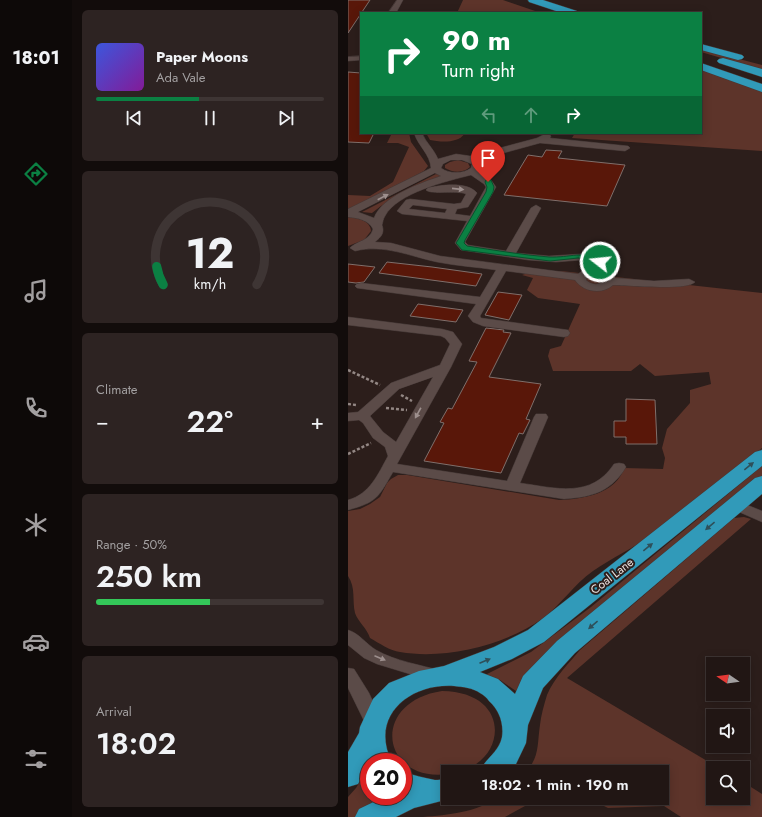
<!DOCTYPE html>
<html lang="en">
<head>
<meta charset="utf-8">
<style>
  body { margin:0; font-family:Jost,sans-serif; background:#2d2322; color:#f1f3f6; height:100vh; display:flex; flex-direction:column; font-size:15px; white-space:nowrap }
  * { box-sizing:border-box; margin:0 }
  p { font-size:13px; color:#a29fa0 }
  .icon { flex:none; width:22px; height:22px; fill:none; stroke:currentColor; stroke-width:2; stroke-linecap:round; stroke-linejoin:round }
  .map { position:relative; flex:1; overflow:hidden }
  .side { display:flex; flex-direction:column; gap:10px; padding:10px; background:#120c0b; width:276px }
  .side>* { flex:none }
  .top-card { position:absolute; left:12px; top:12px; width:342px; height:122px; border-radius:0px; box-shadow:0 2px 10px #0003,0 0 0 1px #3e3534; background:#0b8043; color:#fff; overflow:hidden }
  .needle { width:26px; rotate:283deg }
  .controls { position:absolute; left:358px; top:657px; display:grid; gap:8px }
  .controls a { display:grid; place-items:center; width:44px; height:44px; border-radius:0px; background:#211614; box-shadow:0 2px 10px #0003,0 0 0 1px #3e3534; font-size:20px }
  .speed { position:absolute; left:12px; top:753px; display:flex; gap:8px; font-size:20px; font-weight:700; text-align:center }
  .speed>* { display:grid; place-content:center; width:52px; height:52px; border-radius:50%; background:#211614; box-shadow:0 2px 10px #0003,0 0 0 1px #3e3534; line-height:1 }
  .speed .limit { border:6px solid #d22; background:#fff; color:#111 }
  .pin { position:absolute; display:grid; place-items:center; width:34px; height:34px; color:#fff; margin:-41px -17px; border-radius:50% 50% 50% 0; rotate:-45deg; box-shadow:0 0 4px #0007 }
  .pin .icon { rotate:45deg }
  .me { position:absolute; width:44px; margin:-22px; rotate:286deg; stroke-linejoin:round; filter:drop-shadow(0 0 3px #0008) }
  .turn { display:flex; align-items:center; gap:14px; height:84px; padding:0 16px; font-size:18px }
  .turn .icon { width:52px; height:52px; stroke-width:2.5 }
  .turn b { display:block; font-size:28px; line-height:34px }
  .lanes { display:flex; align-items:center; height:38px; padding:0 16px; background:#0003; justify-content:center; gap:20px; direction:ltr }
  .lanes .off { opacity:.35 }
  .big { font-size:30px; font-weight:600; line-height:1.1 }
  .side .tile { flex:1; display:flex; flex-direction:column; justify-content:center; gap:6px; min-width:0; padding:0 14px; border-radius:6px; background:#2d2322 }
  .side .dial { align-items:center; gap:0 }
  .dial svg { height:104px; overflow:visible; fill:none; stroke:#3e3534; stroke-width:7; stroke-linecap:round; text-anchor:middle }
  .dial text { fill:#f1f3f6; stroke:none }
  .song { display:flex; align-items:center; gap:12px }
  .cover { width:48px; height:48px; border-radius:6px; background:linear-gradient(135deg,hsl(230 70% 55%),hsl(290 70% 35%)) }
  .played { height:4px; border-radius:2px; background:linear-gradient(90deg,#0b8043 45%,#3e3534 45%) }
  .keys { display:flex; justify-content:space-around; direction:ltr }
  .heat { display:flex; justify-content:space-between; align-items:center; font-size:22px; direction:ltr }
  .charge { height:6px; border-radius:3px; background:linear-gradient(90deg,#34c759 50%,#3e3534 0) }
  .trip { position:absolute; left:93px; top:765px; width:228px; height:40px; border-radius:0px; background:#211614; box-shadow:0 2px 10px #0003,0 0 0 1px #3e3534; font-weight:600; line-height:40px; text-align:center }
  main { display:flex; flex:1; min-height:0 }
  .tab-bar { display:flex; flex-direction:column; width:72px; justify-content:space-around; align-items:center; background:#0d0908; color:#a29fa0 }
  .tab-bar .icon { width:28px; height:28px }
  .tab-bar .on { color:#0b8043 }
  .tab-bar b { font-size:18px; color:#f1f3f6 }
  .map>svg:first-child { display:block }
</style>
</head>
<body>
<main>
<nav class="tab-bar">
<b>18:01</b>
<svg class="icon on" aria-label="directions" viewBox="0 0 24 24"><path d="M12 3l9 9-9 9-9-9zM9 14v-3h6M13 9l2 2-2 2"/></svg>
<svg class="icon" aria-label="music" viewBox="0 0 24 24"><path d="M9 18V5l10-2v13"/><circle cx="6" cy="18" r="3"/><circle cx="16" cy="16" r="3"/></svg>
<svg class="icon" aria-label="phone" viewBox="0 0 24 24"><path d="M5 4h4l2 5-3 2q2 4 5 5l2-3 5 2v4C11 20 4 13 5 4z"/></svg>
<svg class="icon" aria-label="climate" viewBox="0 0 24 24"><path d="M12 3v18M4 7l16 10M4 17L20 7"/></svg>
<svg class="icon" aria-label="car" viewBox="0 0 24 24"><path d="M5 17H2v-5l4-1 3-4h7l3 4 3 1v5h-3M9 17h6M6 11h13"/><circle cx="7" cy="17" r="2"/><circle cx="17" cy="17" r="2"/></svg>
<svg class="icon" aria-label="filters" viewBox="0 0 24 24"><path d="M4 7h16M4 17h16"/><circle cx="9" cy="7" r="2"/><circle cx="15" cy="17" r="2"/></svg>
</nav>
<section class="side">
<div class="tile">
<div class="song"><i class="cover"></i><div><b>Paper Moons</b><p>Ada Vale</p></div></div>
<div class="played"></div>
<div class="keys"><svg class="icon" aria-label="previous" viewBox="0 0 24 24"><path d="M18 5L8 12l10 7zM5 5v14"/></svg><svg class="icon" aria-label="pause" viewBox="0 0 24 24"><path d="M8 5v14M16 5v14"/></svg><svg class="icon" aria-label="next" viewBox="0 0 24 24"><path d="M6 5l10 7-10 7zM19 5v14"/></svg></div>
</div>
<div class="tile dial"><svg viewBox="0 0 100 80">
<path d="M14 69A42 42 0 1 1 86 69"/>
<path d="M14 69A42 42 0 0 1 9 55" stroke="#0b8043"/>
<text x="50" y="56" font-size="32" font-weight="700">12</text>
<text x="50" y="72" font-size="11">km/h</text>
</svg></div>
<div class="tile"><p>Climate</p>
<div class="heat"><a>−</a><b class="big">22°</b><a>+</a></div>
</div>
<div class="tile"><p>Range · 50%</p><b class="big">250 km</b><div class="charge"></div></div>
<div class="tile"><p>Arrival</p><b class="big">18:02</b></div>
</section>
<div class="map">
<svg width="414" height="817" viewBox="0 0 414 817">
  <rect width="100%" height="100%" fill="#2c1e1b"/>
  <g fill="#5d342a">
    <polygon points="115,0 155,0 193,13 109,13"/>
    <polygon points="353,49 414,65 414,70 353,52"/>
    <polygon points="353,69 414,91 414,151 224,138 227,133 353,133"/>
    <polygon points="44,133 61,133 63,142 80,166 76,171 15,204 0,209 0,195 22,196 45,182 61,147 50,143 39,143"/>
    <path d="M78 133H117C110 144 92 142 82 140Z"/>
    <path d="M110 160 120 163 122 167C116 173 105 173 97 168V165L102 162Z"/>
    <path d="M88 174 94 176C69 186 44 196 24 213L14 212Z"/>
    <path d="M0 217C9 218 22 220 23 231L16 240 0 246Z"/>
    <path d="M186 271H213L414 293V448C378 477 342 508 304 535 285 548 264 558 245 571 226 584 213 605 194 619 157 645 97 660 52 652 42 651 31 643 22 638 19 628 10 622 7 613 4 600 8 588 0 576V511L12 509 22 504 32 497 39 483 43 479 50 475H59L211 500C235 499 268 494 276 468L315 469 317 458 314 448 319 429 342 403V390L363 384 361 372 307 376 292 364 283 371H205L200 356 202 349 213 346 232 304 190 298 179 290 185 278 174 275Z"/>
    <polygon points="414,466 414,476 168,691 152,680 137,675 183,652 243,607"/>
    <path d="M396 517 403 519 219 678 371 768H365V798H395V782L414 794V817H333L316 806 260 808 240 798H314V772H178C192 756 189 744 192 725 193 715 196 705 199 695 206 678 221 663 232 650L386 518Z"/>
    <path d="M94 691C170 692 157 772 100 772V774C33 783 21 702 94 691Z"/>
    <polygon points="19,770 21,773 21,796 48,796 21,817 0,817 0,797 8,788"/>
    <path d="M150 798H183L177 806 157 817H75C100 815 128 812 150 798Z"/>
  </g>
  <g fill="#591709" stroke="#7f6f6b">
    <polygon points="0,0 22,0 0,33"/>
    <polygon points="0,72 13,73 13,133 26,133 21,143 0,142"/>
    <polygon points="198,150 214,151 210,158 277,165 259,206 156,195 180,155 194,157"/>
    <polygon points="39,262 84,267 134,274 128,286 31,273"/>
    <polygon points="0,264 27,267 16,282 8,283 0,282"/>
    <polygon points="150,292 174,295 161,320 137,315"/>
    <polygon points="70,304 115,310 108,322 62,316"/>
    <polygon points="138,328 156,330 155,332 163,333 141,377 193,384 178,419 182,420 175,434 171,433 153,473 76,461 96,423 92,422 100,408 104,409 129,362 121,361"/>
    <polygon points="278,399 307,400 309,444 278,444 278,437 266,437 266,421 278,421"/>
  </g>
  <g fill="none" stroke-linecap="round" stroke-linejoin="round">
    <defs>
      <g id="minor">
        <polygon points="49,0 55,0 48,13 40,13"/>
        <polygon points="13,56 13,60 0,61 0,57"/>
        <path d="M66 133H74C78 143 86 149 90 159L108 154 122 156 189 138 199 133 203 136 202 138 280 146 282 148 277 151 192 143 130 160 134 163 133 169 130 172 143 180 148 187 117 242 120 245 158 251 183 208 188 205 193 208 168 253 201 256 233 254 256 260 259 266 258 271 265 275 267 278 306 281 341 279 347 282C339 291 278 285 265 285 254 295 235 292 227 280L158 271 132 316 133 318 220 330 222 333 220 336 216 337 135 326 125 322 120 316 128 304 9 288 7 286 9 284 13 283 132 297 148 270C129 267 109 266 89 262 61 256 36 244 7 251L2 248C8 241 22 241 25 229 21 220 9 218 0 217V209L83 168C82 154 70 146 66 133ZM103 160H114L124 164 123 168C115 174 101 174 93 168L95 164ZM87 173 93 176C73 183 34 196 26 218L10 212ZM123 175 136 184 138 187 122 216 107 214 109 209 120 207 129 193C119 181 93 185 80 188L78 190C83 195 108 190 118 194L113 203 106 204 62 199 58 200 49 211 54 214 119 221 107 243 113 250 180 260 208 262 233 260 248 264V269L234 271 230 274 92 256 43 243 27 242C33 237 37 233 34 225 35 222 35 219 37 216 49 193 99 181 123 175ZM65 205 99 209 97 213 61 209ZM245 276H251L256 280C250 286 244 285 238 280L240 277Z"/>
        <path d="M0 317 94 329 105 332 114 344 103 367 49 464 159 481 186 417 188 414H198L200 417 172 483C208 488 243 499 266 464L271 463 276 464 278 467C263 492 244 497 216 499L45 472C30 498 29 502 0 510V500C22 494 30 474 40 456L37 447 25 438 15 423 11 420 0 421V413L10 412 43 383 92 365 102 344 97 338 93 336 0 325ZM85 377 48 442 35 432 22 416 51 389Z"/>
        <polygon points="387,500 414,511 414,522 382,508 380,505 382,502"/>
        <path d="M0 630C11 633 18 644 28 650 47 661 73 665 94 671L96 676 94 681 88 682 29 664 16 658 0 645Z"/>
        <polygon points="0,668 6,669 21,693 35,724 32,729 26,731 20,729 0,688"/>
      </g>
      <g id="highway">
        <polygon points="180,0 195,0 229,11 230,13 214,13 181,2"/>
        <polygon points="353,44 394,55 396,57 394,59 390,60 353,50"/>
        <polygon points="375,58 414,69 414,77 371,63 369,61 371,59"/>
        <polygon points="353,63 414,84 414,92 353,70"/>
        <path d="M414 450V466L196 642 164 659 132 672 150 679 167 694 175 676 209 641 407 478 414 476V494L227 653 195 688 180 725 178 743 168 764 162 772H131C137 759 151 752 154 737 156 723 151 710 141 701 139 698 136 695 132 693 125 688 115 687 106 686 61 683 21 717 44 762H21V769L20 766 10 784 0 787V752L11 733 12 727 25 699 41 683 71 671 96 666 146 647 180 630 407 452Z"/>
        <path d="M55 772C66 775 76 778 87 780 92 780 95 779 100 780V798H105L66 808 48 817H7L11 809 38 796H55Z"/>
      </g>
    </defs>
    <use href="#minor" stroke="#443836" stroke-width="1"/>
    <use href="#highway" stroke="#443836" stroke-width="1"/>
    <g stroke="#938784" stroke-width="2.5" stroke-dasharray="3 2" stroke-linecap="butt">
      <polyline points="0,370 32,385"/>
      <polyline points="53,395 64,401"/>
      <polyline points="0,404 8,405"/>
      <polyline points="38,408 59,410"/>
      <polyline points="0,454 23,443"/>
    </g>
    <use href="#minor" fill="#5b4b48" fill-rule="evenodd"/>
    <use href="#highway" fill="#319ab9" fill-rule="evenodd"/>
  </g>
  <defs><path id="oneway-solid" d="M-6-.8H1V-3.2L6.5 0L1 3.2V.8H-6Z"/></defs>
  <g fill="#9d8f8d">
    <use href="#oneway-solid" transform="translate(110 189) rotate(6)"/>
    <use href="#oneway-solid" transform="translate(35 197) rotate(-27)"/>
    <use href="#oneway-solid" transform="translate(70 413) rotate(119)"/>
    <use href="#oneway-solid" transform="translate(32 658) rotate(23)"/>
  </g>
  <g fill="#2e505a">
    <use href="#oneway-solid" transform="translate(401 466) rotate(-39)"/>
    <use href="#oneway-solid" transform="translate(362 526) rotate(140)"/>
    <use href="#oneway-solid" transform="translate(300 547) rotate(-39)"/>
    <use href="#oneway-solid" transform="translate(245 625) rotate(140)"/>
    <use href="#oneway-solid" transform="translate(137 661) rotate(-23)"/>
  </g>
  <path fill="#0b8043" stroke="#07532c" d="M138 180H143L146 187 145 192 117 240 116 243 119 246C146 250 174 255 201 257 222 258 235 250 255 260V264H250L242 259 230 258 202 261 114 250 108 243 110 240 138 192 139 187 137 182Z"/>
  <g text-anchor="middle" stroke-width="4" stroke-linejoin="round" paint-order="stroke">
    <g font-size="12" fill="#ede3e1" stroke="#2c1e1b">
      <text transform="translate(264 576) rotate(-38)" y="4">Coal Lane</text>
    </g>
  </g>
</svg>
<div class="controls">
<a><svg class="needle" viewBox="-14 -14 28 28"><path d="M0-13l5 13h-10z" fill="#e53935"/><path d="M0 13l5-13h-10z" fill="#a29fa0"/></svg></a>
<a><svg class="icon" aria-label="sound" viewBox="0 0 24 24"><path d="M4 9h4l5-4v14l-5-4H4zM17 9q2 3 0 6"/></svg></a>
<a><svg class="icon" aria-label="search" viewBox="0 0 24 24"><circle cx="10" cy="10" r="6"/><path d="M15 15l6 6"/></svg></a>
</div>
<div class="speed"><div class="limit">20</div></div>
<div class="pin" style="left:140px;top:182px;background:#d93025"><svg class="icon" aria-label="arrive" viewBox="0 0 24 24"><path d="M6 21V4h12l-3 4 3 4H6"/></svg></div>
<svg class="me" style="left:252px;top:262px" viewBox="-20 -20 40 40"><circle r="17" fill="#0b8043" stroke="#fff" stroke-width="3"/><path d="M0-11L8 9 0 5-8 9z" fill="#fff"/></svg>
<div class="trip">18:02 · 1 min · 190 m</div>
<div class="top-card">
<div class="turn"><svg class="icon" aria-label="right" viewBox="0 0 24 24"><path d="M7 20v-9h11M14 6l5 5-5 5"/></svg><div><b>90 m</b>Turn right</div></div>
<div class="lanes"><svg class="icon off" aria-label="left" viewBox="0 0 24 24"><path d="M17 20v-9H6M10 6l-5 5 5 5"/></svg><svg class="icon off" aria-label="ahead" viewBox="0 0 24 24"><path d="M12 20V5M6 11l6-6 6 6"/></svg><svg class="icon" aria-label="right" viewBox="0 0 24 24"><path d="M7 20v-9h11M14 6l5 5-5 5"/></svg></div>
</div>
</div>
</main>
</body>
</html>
